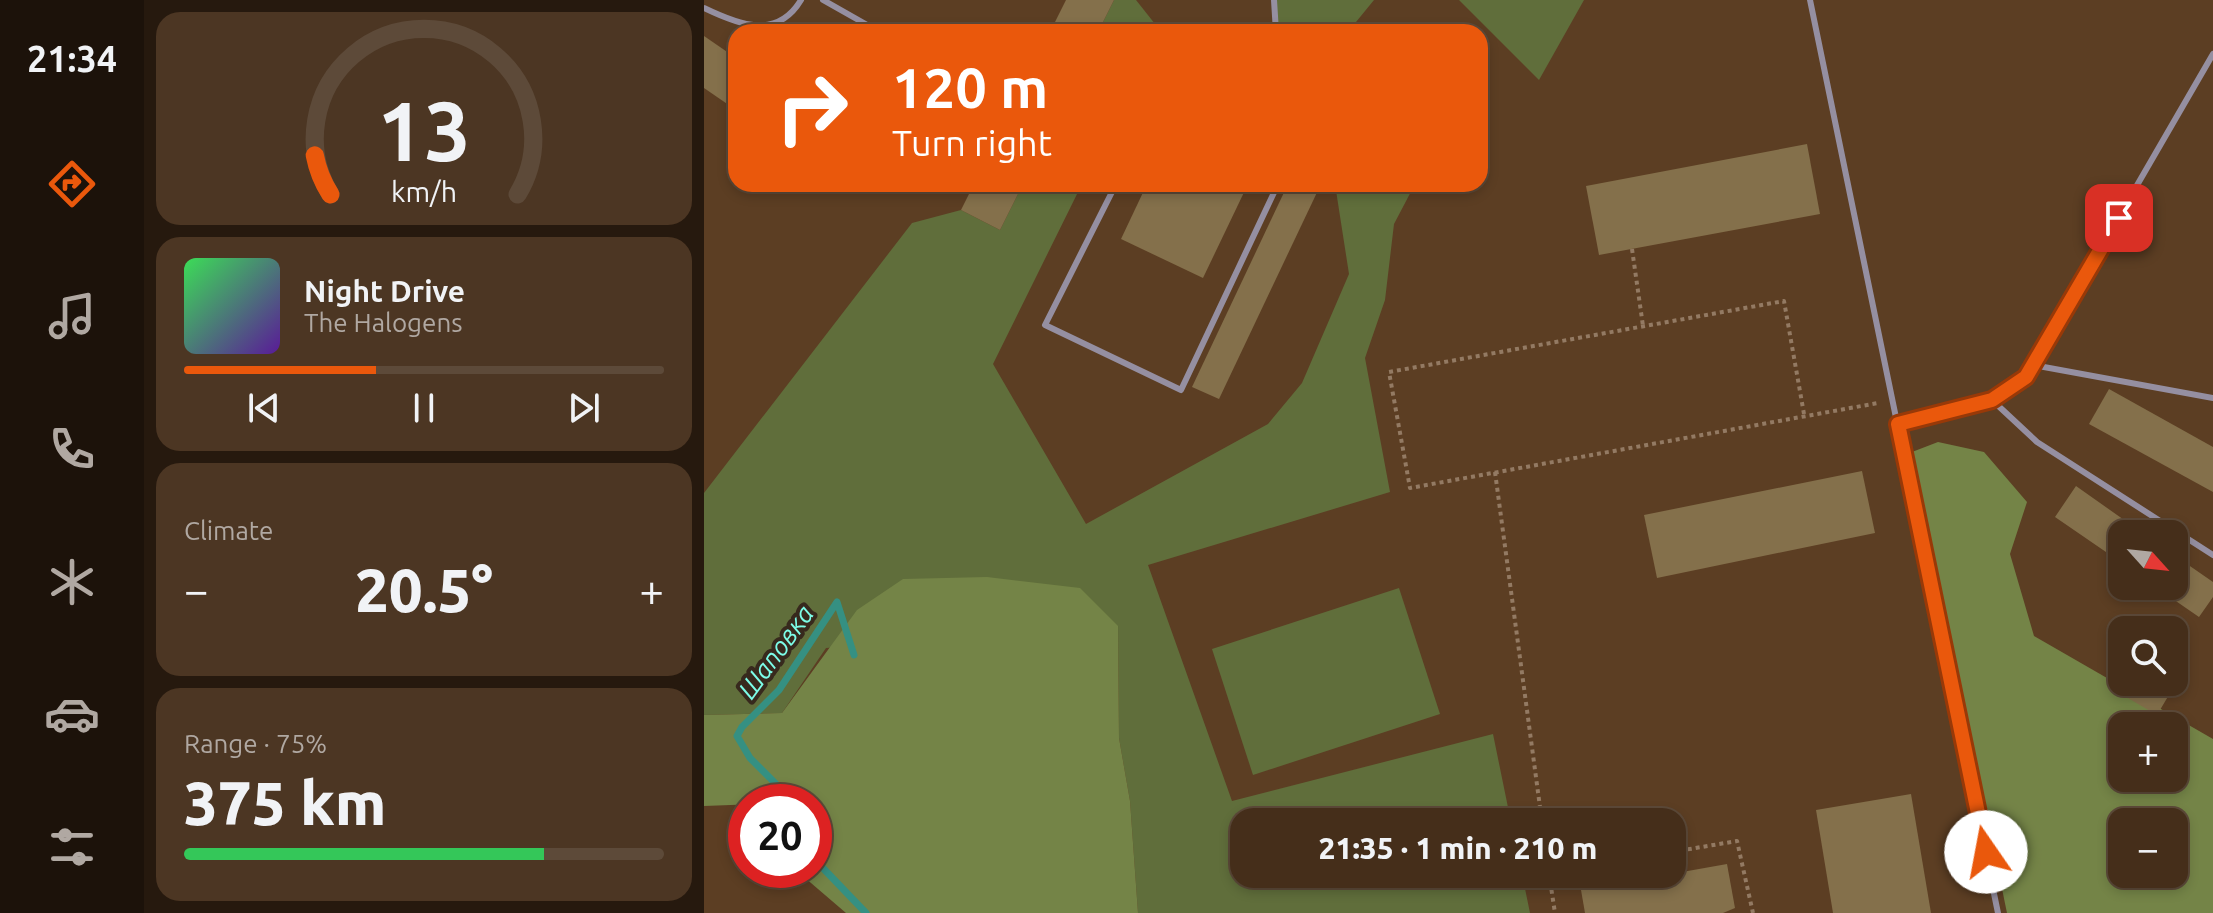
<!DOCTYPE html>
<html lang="en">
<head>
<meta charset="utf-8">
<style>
  body { margin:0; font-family:Ubuntu,sans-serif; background:#4c3623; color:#f1f3f6; height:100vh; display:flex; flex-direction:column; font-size:30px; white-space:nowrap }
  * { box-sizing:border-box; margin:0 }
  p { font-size:26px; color:#b0a8a2 }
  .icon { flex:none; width:44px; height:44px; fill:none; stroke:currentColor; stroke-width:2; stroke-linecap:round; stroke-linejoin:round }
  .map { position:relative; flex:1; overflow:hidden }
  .details { display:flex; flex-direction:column; gap:12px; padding:12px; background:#26190e; width:560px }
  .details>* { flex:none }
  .top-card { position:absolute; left:24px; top:24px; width:760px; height:168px; border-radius:24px; box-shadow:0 4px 12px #0003,0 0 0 2px #5d4a39; background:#ea580c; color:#fff; overflow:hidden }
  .needle { width:52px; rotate:117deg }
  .buttons { position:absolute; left:1404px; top:520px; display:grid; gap:16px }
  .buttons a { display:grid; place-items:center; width:80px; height:80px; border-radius:16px; background:#452e1a; box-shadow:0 4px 12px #0003,0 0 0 2px #5d4a39; font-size:40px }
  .speed { position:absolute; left:24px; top:784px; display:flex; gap:16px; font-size:40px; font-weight:700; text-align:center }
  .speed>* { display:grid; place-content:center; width:104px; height:104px; border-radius:50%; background:#452e1a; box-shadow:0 4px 12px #0003,0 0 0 2px #5d4a39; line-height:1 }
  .speed .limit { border:12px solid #d22; background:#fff; color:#111 }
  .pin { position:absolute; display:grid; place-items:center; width:68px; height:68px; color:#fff; margin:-34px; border-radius:16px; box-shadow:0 4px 12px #0006 }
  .me { position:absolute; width:88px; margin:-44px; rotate:348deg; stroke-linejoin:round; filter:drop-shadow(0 0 6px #0008) }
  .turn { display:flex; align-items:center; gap:28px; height:168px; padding:0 32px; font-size:36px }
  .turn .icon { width:104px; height:104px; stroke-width:2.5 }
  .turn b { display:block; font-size:56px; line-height:68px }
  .big { font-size:60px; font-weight:800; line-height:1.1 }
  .details .widget { flex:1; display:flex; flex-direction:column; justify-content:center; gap:12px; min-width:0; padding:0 28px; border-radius:24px; background:#4c3623 }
  .details .dial { align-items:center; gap:0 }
  .dial svg { height:208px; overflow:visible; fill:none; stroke:#5d4a39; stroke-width:7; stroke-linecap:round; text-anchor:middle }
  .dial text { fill:#f1f3f6; stroke:none }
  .song { display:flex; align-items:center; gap:24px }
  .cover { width:96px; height:96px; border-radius:12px; background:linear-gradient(135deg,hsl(130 70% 55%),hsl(270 70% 35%)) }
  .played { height:8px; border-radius:4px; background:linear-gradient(90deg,#ea580c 40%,#5d4a39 40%) }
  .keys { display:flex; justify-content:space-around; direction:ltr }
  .heat { display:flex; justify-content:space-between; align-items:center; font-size:44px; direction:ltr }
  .charge { height:12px; border-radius:6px; background:linear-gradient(90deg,#34c759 75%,#5d4a39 0) }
  .trip { position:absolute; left:526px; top:808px; width:456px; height:80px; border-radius:24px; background:#452e1a; box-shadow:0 4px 12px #0003,0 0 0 2px #5d4a39; font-weight:800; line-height:80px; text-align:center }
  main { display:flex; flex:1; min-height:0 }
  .menu { display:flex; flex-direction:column; width:144px; justify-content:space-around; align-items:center; background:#1c120a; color:#b0a8a2 }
  .menu .icon { width:56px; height:56px }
  .menu .selected { color:#ea580c }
  .menu b { font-size:36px; color:#f1f3f6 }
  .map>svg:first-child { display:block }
</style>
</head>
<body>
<main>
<nav class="menu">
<b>21:34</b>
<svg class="icon selected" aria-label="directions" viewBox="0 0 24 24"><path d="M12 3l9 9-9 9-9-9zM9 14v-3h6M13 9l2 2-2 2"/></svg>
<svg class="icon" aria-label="music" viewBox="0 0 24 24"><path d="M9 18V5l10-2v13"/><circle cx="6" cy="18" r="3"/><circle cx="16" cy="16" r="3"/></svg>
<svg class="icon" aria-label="phone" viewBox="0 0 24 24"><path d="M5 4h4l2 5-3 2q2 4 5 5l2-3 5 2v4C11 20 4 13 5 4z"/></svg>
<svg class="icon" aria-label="climate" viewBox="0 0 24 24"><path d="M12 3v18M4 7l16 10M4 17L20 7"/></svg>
<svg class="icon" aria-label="car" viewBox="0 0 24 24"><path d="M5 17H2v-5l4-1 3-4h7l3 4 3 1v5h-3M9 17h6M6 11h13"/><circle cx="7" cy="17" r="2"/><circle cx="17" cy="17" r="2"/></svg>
<svg class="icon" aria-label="filters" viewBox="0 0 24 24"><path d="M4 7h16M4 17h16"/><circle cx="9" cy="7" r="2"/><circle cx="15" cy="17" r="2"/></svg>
</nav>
<section class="details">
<div class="widget dial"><svg viewBox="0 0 100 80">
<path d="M14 69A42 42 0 1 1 86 69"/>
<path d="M14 69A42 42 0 0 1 8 54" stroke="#ea580c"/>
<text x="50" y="56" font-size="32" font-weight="700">13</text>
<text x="50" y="72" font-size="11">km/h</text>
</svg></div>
<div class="widget">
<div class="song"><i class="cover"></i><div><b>Night Drive</b><p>The Halogens</p></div></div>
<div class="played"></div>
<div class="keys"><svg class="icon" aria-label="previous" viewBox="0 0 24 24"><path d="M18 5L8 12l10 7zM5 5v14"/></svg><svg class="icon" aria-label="pause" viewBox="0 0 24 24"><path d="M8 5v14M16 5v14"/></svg><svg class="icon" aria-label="next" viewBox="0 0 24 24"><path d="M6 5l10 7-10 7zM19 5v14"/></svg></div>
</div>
<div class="widget"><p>Climate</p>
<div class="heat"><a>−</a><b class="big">20.5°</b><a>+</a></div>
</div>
<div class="widget"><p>Range · 75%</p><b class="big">375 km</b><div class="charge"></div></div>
</section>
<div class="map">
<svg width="1509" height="913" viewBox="0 0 1509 913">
  <rect width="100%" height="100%" fill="#5c3e23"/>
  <g fill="#606e3b">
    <polygon points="410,0 432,0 455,29 453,32 394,32"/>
    <polygon points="570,0 670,0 652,22 657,32 572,32"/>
    <polygon points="755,0 880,0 835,80"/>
    <polygon points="319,184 378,184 289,364 382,524 564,424 598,383 645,274 631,184 711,184 690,224 681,300 661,358 686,492 444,565 528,801 789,734 807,822 540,822 540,874 818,874 826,913 434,913 426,801 415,738 414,626 122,648 78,713 0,715 0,493 208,223 257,210 296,230"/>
    <polygon points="695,588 736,714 549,775 508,649"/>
  </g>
  <g fill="#748447" fill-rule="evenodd">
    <path d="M1234 442 1280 452 1323 502 1306 554 1330 636 1509 739V913H1303L1208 452ZM1418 726H1470V778H1418ZM1418 822H1470V874H1418Z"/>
    <polygon points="283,577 376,588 414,626 415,738 426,801 434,913 142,913 100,877 97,870 110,870 110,802 0,806 0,715 78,713 153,610 199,579"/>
  </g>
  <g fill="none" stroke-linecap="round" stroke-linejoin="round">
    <g stroke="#359082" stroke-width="7">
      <polyline points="90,802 46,758 33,736 38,727 75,690 133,602 150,655"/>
      <polyline points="110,847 116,865 162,913"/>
    </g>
  </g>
  <g fill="#84704b">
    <polygon points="362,0 410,0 394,32 346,32"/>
    <polygon points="0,36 32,58 32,110 0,88"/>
    <polygon points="1103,144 1116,214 895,255 882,186"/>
    <polygon points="270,184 319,184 296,230 257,210"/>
    <polygon points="443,184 544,184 499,278 417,239"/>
    <polygon points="584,184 617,184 515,399 488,387"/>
    <polygon points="1405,389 1509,447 1509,492 1385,424"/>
    <polygon points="1158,471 1171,533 953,578 940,515"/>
    <polygon points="1372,486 1440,534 1418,534 1418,563 1351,517"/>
    <polygon points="1470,555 1509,582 1509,597 1495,617 1450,586 1470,586"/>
    <polygon points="1418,665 1418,682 1470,682 1470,676 1475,678 1453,715 1405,687"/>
    <polygon points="1207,794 1227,913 1129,913 1112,810"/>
    <polygon points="1023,864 1031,908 1019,913 881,913 877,890"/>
  </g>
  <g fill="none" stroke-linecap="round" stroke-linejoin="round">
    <g stroke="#937a63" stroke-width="4" stroke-dasharray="4 4" stroke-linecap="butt">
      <polyline points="928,249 939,326"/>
      <polyline points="1100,414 1080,301 685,372 706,488 1174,403"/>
      <polyline points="791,472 838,822"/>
      <polyline points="968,852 1033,841 1049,913"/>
      <polyline points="845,874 851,913"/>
    </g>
    <g stroke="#958fa1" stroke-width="6">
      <polyline points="119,0 165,26"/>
      <polyline points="570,0 572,32"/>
      <polyline points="1106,0 1294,913"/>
      <path d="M0 8C35 25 73 40 97 0"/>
      <polyline points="412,184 341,325 477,390 574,184"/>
      <polyline points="1329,365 1509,398"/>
      <polyline points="1288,400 1333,442 1509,555"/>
      <polyline points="1194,424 1288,400 1322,377 1509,54"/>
    </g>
  </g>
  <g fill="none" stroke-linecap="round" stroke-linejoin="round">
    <defs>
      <polyline id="route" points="1282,852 1194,424 1288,400 1322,377 1415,218"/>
    </defs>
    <use href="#route" stroke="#983908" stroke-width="20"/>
    <use href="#route" stroke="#ea580c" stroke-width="14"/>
  </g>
  <g text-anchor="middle" stroke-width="8" stroke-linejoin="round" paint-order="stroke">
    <g font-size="26" font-style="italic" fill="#7dfde8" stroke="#37291d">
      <text transform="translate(72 652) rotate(-54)" y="9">Шаповка</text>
    </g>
  </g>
</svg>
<div class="buttons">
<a><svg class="needle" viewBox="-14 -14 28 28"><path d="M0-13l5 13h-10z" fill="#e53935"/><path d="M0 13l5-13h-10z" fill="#b0a8a2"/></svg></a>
<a><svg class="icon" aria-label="search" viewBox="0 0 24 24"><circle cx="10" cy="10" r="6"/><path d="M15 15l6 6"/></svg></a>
<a>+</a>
<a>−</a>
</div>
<div class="speed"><div class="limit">20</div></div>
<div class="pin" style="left:1415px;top:218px;background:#d93025"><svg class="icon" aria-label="arrive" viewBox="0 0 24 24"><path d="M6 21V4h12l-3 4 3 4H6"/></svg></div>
<svg class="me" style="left:1282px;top:852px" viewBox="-20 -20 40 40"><circle r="19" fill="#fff"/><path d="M0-13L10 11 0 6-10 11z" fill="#ea580c"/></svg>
<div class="trip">21:35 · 1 min · 210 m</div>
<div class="top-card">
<div class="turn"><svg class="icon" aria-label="right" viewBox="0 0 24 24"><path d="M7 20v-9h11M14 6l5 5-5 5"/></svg><div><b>120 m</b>Turn right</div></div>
</div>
</div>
</main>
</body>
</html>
